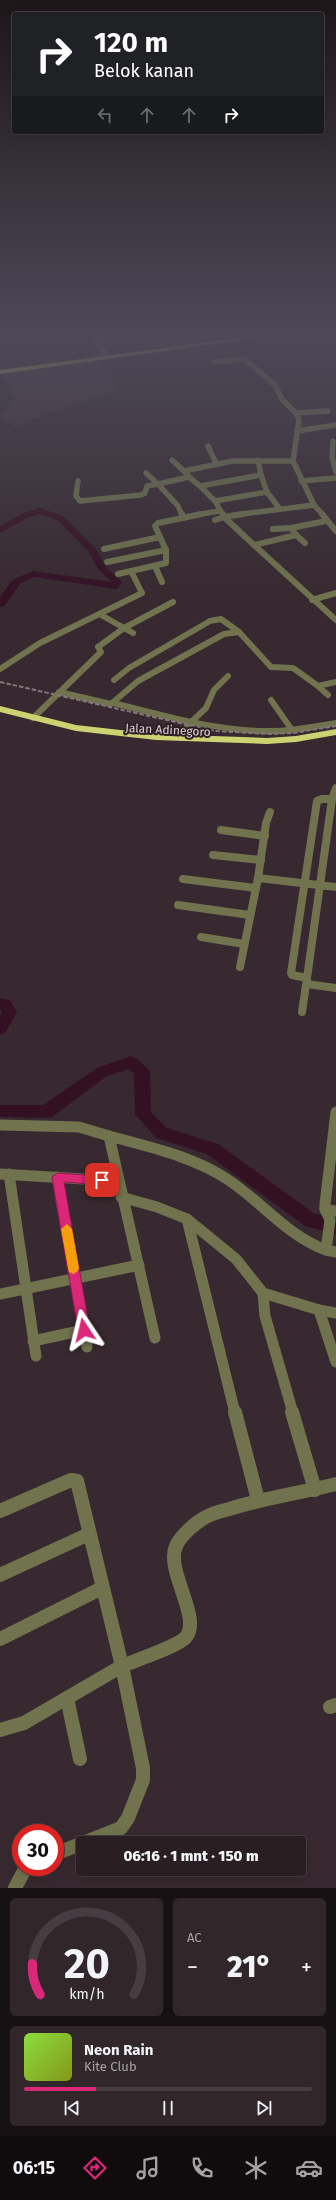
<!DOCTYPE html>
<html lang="id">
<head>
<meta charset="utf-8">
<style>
  body { margin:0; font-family:"Fira Sans",sans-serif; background:#31272b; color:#f1f3f6; height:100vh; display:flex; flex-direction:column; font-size:15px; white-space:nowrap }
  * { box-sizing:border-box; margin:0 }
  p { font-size:13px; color:#a5a2a6 }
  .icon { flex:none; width:22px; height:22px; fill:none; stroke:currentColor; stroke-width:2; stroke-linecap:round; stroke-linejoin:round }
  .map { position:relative; height:1888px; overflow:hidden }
  .sheet { display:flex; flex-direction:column; gap:10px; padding:10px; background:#171113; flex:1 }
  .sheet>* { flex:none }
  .guide { position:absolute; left:12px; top:12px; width:312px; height:122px; border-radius:4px; box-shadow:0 4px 16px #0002,0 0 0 1px #453d41; background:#202124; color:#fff; overflow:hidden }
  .speed { position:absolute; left:12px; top:1824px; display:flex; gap:8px; font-size:20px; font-weight:700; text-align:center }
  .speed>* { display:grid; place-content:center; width:52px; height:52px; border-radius:50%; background:#291f23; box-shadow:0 4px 16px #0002,0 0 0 1px #453d41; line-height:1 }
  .speed .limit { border:6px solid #d22; background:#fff; color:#111 }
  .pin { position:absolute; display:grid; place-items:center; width:34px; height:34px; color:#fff; margin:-17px; border-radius:8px; box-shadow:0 2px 6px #0006 }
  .me { position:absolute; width:44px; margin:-22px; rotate:350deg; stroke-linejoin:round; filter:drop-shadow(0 0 3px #0008) }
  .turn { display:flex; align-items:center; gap:14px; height:84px; padding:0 16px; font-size:18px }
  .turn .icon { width:52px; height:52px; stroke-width:2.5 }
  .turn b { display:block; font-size:28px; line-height:34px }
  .lanes { display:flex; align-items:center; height:38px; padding:0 16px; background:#0003; justify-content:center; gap:20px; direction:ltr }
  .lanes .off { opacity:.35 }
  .big { font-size:30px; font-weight:800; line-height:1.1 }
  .sheet .widget { flex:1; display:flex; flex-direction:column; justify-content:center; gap:6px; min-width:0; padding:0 14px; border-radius:6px; background:#31272b }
  .sheet .dial { align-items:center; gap:0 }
  .dial svg { height:104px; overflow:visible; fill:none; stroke:#453d41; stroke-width:7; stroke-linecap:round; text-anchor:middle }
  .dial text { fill:#f1f3f6; stroke:none }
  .song { display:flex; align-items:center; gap:12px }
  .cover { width:48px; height:48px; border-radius:6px; background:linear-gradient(135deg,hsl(90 70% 55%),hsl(70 70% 35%)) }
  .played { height:4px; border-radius:2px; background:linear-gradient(90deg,#db2777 25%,#453d41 25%) }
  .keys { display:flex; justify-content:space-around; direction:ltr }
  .heat { display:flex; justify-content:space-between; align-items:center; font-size:22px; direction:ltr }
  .sheet .tiles { flex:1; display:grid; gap:10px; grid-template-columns:1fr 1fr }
  .widget:last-child { grid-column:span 2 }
  .trip { position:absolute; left:76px; top:1836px; width:230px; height:40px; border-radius:4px; background:#291f23; box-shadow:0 4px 16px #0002,0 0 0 1px #453d41; font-weight:800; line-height:40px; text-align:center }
  .tabs { display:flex; height:64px; justify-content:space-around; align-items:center; background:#100c0e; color:#a5a2a6 }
  .tabs .icon { width:28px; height:28px }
  .tabs .on { color:#db2777 }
  .tabs b { font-size:18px; color:#f1f3f6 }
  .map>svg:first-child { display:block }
</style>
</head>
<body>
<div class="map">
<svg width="336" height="1888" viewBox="0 0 336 1888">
  <rect width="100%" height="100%" fill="#37292f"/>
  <polygon fill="#46333b" points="99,360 118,390 53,411 16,427 0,416 15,399 1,374"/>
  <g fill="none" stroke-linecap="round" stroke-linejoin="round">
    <g fill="#331123" fill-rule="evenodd">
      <polygon points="40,508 63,516 96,549 105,566 122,582 117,589 34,577 20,584 4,606 0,607 0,597 12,580 33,571 112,582 98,569 89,552 57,520 40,514 29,517 0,533 0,526 23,513"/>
      <polygon points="0,998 10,1000 17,1012 5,1033 0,1035 0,1016 2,1012 0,1010"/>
      <polygon points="131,1056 136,1058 150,1071 151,1112 167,1128 218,1144 315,1214 336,1218 336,1234 305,1226 207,1154 156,1138 135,1114 134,1073 129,1069 107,1076 52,1117 46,1118 0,1117 0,1105 43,1105 97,1068"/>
    </g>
    <g stroke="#70734d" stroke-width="5.5">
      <polyline points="328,334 336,335"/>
      <polyline points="91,335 107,355"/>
      <polyline points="93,338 124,334"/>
      <polyline points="214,362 245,359 275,385 282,399 297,414 299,420 293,461 314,505 323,515"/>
      <polyline points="296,413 328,411"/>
      <polyline points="297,431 336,425"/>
      <polyline points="333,441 332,457 336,472"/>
      <polyline points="208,446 216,463"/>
      <polyline points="172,460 184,471"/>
      <polyline points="146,473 158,484"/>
      <polyline points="261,475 267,492 279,508"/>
      <polyline points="189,477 200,486 261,475 258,460"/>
      <polyline points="78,481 76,496 80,501 141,495 145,493 147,486 158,484"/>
      <polyline points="301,481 336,478"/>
      <polyline points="200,486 215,501"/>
      <polyline points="182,515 178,506 158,484 189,477 184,471 233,461 293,461"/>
      <polyline points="196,515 219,511"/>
      <polyline points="223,515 215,501 267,492"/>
      <polyline points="235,515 314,505"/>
    </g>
    <g stroke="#70734d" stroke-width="6">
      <polyline points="182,514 183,518 201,514"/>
      <polyline points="223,514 224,517 243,514"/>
      <polyline points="322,514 336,531"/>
      <polyline points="215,520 224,517 254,545 296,535 291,528 326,521"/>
      <polyline points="273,529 291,528"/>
      <polyline points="296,535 305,543"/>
      <polyline points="254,545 336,620"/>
      <polyline points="104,549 160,537"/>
      <polyline points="107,562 166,550"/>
      <polyline points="155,566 162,582"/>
      <polyline points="118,574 166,563 166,550 155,526 158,523 183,518"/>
      <polyline points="312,600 336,593"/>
      <polyline points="101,615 133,633"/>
      <polyline points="0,669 40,643 142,593 131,571"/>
      <polyline points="114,680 129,668 210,621 221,619 239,632"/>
      <polyline points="318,686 328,695"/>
      <polyline points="59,692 111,704 138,681 224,634 239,632 271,667 293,668 318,686 336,682"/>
      <polyline points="271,700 292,730"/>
      <path d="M113 703C162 715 212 730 263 731 287 732 312 727 336 723"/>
      <polyline points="33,718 101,652 98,647 124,628 173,602"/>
      <polyline points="180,738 187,726 206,708 214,690 228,676"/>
    </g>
    <g stroke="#70734d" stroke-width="8">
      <polygon points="322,799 332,799 307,978 292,975 291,973 317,801"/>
      <polyline points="332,799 336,788"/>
      <polyline points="270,812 266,823 258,878 336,887"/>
      <polyline points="221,830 265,836"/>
      <polyline points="213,855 261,860"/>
      <polyline points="183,879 256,888"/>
      <polyline points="178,905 250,915"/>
      <polyline points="201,937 244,944"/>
      <polyline points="240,967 258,878"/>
      <polyline points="307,984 336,988"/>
      <polyline points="302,1012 307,978"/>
    </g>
    <g stroke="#70734d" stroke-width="11">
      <polyline points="336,1112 325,1204 325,1209 336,1211"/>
      <polyline points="0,1125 79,1127 109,1136"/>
      <polyline points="0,1174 117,1181"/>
      <polyline points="9,1174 36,1356"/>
      <polyline points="57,1177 87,1347"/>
      <polyline points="121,1197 157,1207 187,1219 236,1259 263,1293 319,1310 336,1313"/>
      <polyline points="187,1219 235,1413"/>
      <polyline points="326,1250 336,1252"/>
      <polyline points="263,1293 265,1316 293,1413"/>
      <polyline points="0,1294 139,1265"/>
      <polyline points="319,1310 336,1362"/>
      <path d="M155 1338 109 1136C149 1147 192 1156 227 1179 262 1202 286 1235 326 1250L330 1220 325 1209"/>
      <polyline points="33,1341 84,1330"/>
    </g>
    <g stroke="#70734d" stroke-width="14">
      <polyline points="235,1412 258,1500"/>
      <polyline points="292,1412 315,1490"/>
      <polyline points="0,1511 71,1480 77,1481 122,1666 24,1723 0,1730"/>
      <polyline points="0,1575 89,1534"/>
      <polyline points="0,1639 102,1588"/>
      <polyline points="67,1698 80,1759"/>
      <polyline points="330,1707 336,1705"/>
      <path d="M55 1854 121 1828 128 1818 143 1780V1768L122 1666C136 1660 177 1647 186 1637 202 1618 165 1570 176 1546 181 1535 196 1522 206 1517 213 1513 222 1511 229 1509 264 1498 300 1493 336 1484"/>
      <polyline points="15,1888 26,1867"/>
    </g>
    <g fill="#ccd271" fill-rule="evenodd">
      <polygon points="268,334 286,334 0,374 0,370"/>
      <polygon points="0,706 76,725 156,734 267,738 296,736 336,729 336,735 296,742 267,744 156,740 76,731 0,712"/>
    </g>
    <polyline stroke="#83777c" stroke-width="2" stroke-dasharray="4.5 2" stroke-linecap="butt" points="0,682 215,731 270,734 293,733 336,726"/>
  </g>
  <linearGradient id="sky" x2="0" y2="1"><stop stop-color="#1e171a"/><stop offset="0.56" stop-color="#4d4958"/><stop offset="1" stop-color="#4d4958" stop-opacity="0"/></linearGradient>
  <rect width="336" height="598" fill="url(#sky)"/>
  <polygon fill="#db2777" stroke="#8e194d" points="57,1173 102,1176 107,1180 102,1185 64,1182 90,1330 88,1334 84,1335 80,1334 78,1330 52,1177"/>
  <polygon fill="#f59e0b" points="67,1224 72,1229 79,1268 77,1272 73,1274 69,1272 68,1268 61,1229"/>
  <g text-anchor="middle" stroke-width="4" stroke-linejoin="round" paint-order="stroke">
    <g font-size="12" fill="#d8cfd3" stroke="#2d1f25">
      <text transform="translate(168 730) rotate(3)" y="4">Jalan Adinegoro</text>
    </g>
  </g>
</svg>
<div class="speed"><div class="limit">30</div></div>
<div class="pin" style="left:102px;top:1180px;background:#d93025"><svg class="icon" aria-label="arrive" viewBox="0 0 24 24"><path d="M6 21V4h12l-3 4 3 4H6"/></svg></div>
<svg class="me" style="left:84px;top:1330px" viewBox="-20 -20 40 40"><path d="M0-17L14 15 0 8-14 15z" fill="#db2777" stroke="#fff" stroke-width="4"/></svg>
<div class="trip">06:16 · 1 mnt · 150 m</div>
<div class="guide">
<div class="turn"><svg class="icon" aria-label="right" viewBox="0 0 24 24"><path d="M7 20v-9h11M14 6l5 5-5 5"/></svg><div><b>120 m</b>Belok kanan</div></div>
<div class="lanes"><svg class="icon off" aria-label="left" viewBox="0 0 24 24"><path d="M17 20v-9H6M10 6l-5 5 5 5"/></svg><svg class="icon off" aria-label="ahead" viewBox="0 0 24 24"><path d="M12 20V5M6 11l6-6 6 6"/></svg><svg class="icon off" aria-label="ahead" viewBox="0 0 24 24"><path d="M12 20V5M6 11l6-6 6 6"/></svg><svg class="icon" aria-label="right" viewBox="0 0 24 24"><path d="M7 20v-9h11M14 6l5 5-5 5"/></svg></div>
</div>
</div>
<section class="sheet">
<div class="tiles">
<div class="widget dial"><svg viewBox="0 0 100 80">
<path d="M14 69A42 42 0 1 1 86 69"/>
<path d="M14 69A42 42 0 0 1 8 45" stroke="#db2777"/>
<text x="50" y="56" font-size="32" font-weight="700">20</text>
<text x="50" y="72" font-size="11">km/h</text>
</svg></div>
<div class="widget"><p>AC</p>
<div class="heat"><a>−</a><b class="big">21°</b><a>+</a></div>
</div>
<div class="widget">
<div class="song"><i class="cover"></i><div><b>Neon Rain</b><p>Kite Club</p></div></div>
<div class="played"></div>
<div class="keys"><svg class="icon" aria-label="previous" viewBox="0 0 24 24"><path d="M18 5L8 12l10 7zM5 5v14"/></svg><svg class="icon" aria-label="pause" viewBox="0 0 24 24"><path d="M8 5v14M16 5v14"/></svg><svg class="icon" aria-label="next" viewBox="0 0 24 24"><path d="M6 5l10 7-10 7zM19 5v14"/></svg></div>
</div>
</div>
</section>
<nav class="tabs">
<b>06:15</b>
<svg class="icon on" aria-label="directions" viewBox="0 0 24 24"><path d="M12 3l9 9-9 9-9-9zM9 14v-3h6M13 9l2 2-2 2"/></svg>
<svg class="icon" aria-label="music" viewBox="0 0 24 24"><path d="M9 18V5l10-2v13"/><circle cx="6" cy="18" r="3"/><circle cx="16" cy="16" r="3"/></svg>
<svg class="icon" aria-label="phone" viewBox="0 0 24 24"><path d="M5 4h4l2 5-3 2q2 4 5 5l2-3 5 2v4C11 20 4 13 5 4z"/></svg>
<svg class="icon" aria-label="climate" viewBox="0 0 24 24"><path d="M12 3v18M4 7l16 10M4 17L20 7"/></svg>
<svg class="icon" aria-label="car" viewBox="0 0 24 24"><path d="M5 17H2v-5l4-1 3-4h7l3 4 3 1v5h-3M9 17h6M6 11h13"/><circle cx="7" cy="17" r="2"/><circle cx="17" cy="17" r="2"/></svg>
</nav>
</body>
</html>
